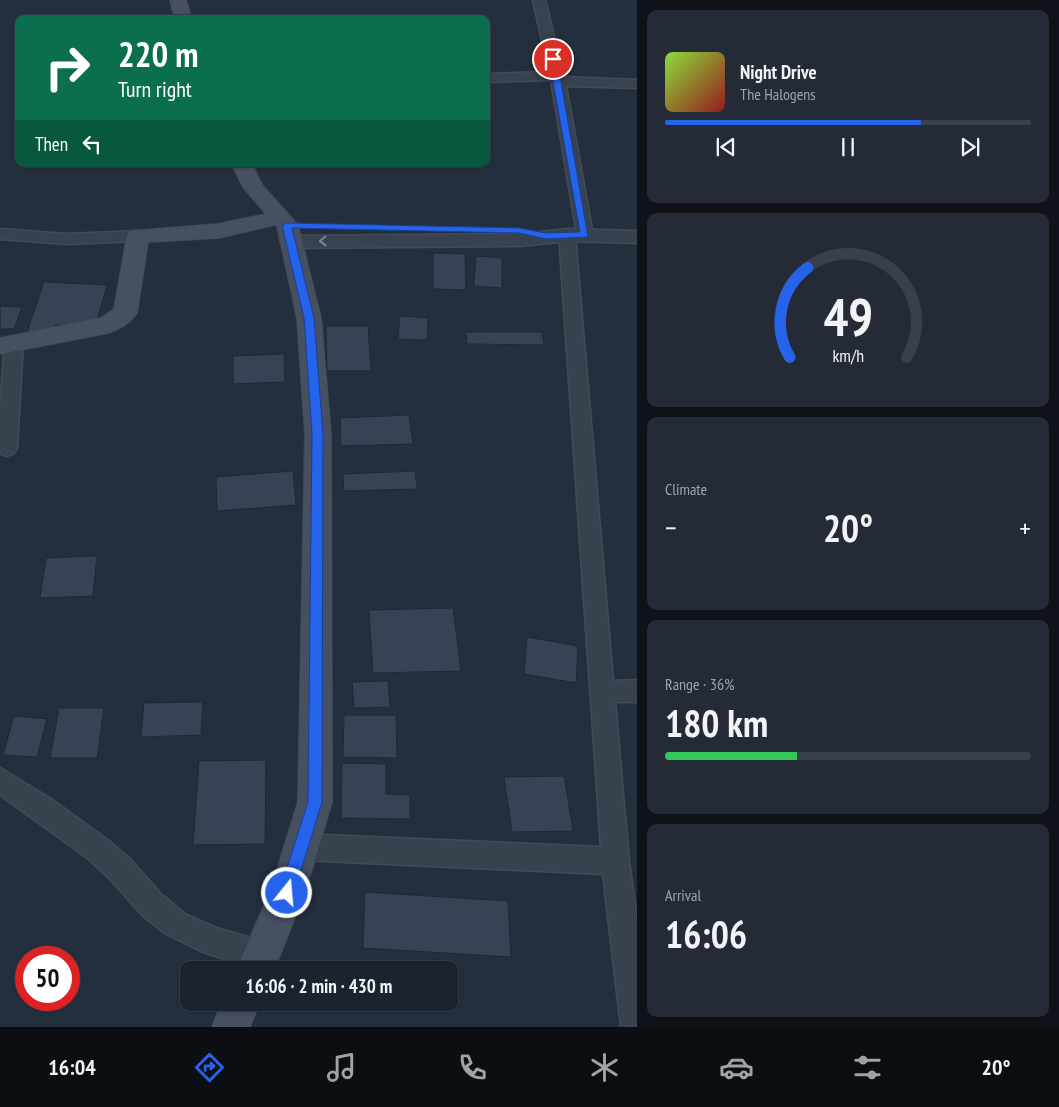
<!DOCTYPE html>
<html lang="en">
<head>
<meta charset="utf-8">
<style>
  body { margin:0; font-family:"PT Sans Narrow",sans-serif; background:#242b36; color:#f1f3f6; height:100vh; display:flex; flex-direction:column; font-size:19px; white-space:nowrap }
  * { box-sizing:border-box; margin:0 }
  p { font-size:16px; color:#a0a4aa }
  .icon { flex:none; width:28px; height:28px; fill:none; stroke:currentColor; stroke-width:2; stroke-linecap:round; stroke-linejoin:round }
  .map { position:relative; flex:1; overflow:hidden }
  .side { display:flex; flex-direction:column; gap:10px; padding:10px; background:#0f1319; width:422px }
  .side>* { flex:none }
  .top-card { position:absolute; left:15px; top:15px; width:475px; height:152px; border-radius:10px; box-shadow:0 1px 4px #0004,0 0 0 1px #39404a; background:#0b6e4f; color:#fff; overflow:hidden }
  .speed { position:absolute; left:15px; top:946px; display:flex; gap:10px; font-size:25px; font-weight:700; text-align:center }
  .speed>* { display:grid; place-content:center; width:65px; height:65px; border-radius:50%; background:#1b232e; box-shadow:0 1px 4px #0004,0 0 0 1px #39404a; line-height:1 }
  .speed .limit { border:8px solid #d22; background:#fff; color:#111 }
  .pin { position:absolute; display:grid; place-items:center; width:42px; height:42px; color:#fff; margin:-21px; border:2px solid #fff; border-radius:50%; box-shadow:0 1px 5px #0007 }
  .me { position:absolute; width:55px; margin:-28px; rotate:17deg; stroke-linejoin:round; filter:drop-shadow(0 0 4px #0008) }
  .turn { display:flex; align-items:center; gap:18px; height:105px; padding:0 20px; font-size:22px }
  .turn .icon { width:65px; height:65px; stroke-width:2.5 }
  .turn b { display:block; font-size:35px; line-height:42px }
  .then { display:flex; align-items:center; height:48px; padding:0 20px; background:#0003; gap:10px; font-size:19px }
  .big { font-size:38px; font-weight:600; line-height:1.1 }
  .side .tile { flex:1; display:flex; flex-direction:column; justify-content:center; gap:8px; min-width:0; padding:0 18px; border-radius:10px; background:#242b36 }
  .side .dial { align-items:center; gap:0 }
  .dial svg { height:130px; overflow:visible; fill:none; stroke:#39404a; stroke-width:7; stroke-linecap:round; text-anchor:middle }
  .dial text { fill:#f1f3f6; stroke:none }
  .song { display:flex; align-items:center; gap:15px }
  .cover { width:60px; height:60px; border-radius:8px; background:linear-gradient(135deg,hsl(90 70% 55%),hsl(0 70% 35%)) }
  .played { height:5px; border-radius:2px; background:linear-gradient(90deg,#2563eb 70%,#39404a 70%) }
  .keys { display:flex; justify-content:space-around; direction:ltr }
  .heat { display:flex; justify-content:space-between; align-items:center; font-size:28px; direction:ltr }
  .charge { height:8px; border-radius:4px; background:linear-gradient(90deg,#34c759 36%,#39404a 0) }
  .trip { position:absolute; left:180px; top:961px; width:278px; height:50px; border-radius:10px; background:#1b232e; box-shadow:0 1px 4px #0004,0 0 0 1px #39404a; font-weight:600; line-height:50px; text-align:center }
  .tab-bar { display:flex; height:80px; justify-content:space-around; align-items:center; background:#0b0e12; color:#a0a4aa }
  .tab-bar .icon { width:35px; height:35px }
  .tab-bar .selected { color:#2563eb }
  .tab-bar b { font-size:22px; color:#f1f3f6 }
  main { display:flex; flex:1; min-height:0 }
  .map>svg:first-child { display:block }
</style>
</head>
<body>
<main>
<div class="map">
<svg width="637" height="1027" viewBox="0 0 637 1027">
  <rect width="100%" height="100%" fill="#242f3e"/>
  <g fill="#364354" stroke="#1f2835">
    <polygon points="433,253 465,254 466,290 433,289"/>
    <polygon points="476,256 502,258 502,288 474,286"/>
    <polygon points="44,282 107,285 95,327 55,325 52,333 27,332"/>
    <polygon points="0,306 22,307 14,329 0,329"/>
    <polygon points="400,316 428,318 427,340 398,339"/>
    <polygon points="326,326 368,326 371,371 327,371"/>
    <polygon points="466,332 542,332 544,345 467,344"/>
    <polygon points="284,354 285,382 233,384 233,356"/>
    <polygon points="409,415 413,444 341,446 340,418"/>
    <polygon points="293,471 296,505 217,511 216,477"/>
    <polygon points="415,471 417,489 344,491 343,474"/>
    <polygon points="97,556 93,596 40,598 46,558"/>
    <polygon points="453,608 461,671 373,673 369,610"/>
    <polygon points="527,637 578,646 576,683 524,674"/>
    <polygon points="388,681 390,707 354,708 352,682"/>
    <polygon points="203,702 201,735 141,737 144,703"/>
    <polygon points="59,708 104,708 97,758 50,758"/>
    <polygon points="344,715 396,715 397,758 343,757"/>
    <polygon points="14,716 47,719 37,757 3,755"/>
    <polygon points="266,760 265,844 193,845 199,761"/>
    <polygon points="342,763 386,764 386,794 410,795 410,819 341,818"/>
    <polygon points="564,776 573,831 512,832 504,777"/>
    <polygon points="365,892 508,901 511,957 363,948"/>
  </g>
  <g fill="none" stroke-linecap="round" stroke-linejoin="round">
    <defs>
      <g id="minor">
        <polygon points="533,0 545,0 564,77 637,80 637,88 566,86 593,235 591,239 579,239 577,235 551,80 486,82 486,74 549,72"/>
        <polygon points="0,229 67,234 138,231 144,232 146,236 144,240 138,241 67,244 0,239"/>
        <polygon points="567,230 573,231 575,235 613,681 637,680 637,702 615,702 629,861 637,920 637,1027 621,1027 603,874 301,860 292,856 288,847 292,838 301,834 601,847 559,235 561,231"/>
        <polygon points="14,337 21,339 23,343 17,448 14,453 7,456 0,453 0,407 5,343 7,339"/>
        <polygon points="0,768 51,799 105,838 130,859 162,895 185,914 217,928 271,944 275,954 271,964 261,968 232,961 203,952 166,934 142,915 110,879 86,857 0,795"/>
      </g>
      <polygon id="tertiary" points="567,229 637,231 637,243 567,241 521,246 291,248 284,247 281,242 284,237 291,236 521,234"/>
      <g id="secondary">
        <polygon points="170,0 186,0 192,19 175,19"/>
        <path d="M232 164H252L262 185 298 225 321 318 331 434 332 802 305 893 274 970H236L270 892 298 802 305 434 297 318 277 226 275 225 218 238 148 242 137 313C130 323 119 330 108 333L0 354V338L101 318 114 309 127 236 130 231 218 224 266 214 243 187Z"/>
        <polygon points="222,1002 260,1002 250,1027 212,1027"/>
      </g>
    </defs>
    <use href="#minor" stroke="#414a57" stroke-width="3"/>
    <use href="#tertiary" stroke="#414a57" stroke-width="3"/>
    <use href="#secondary" stroke="#414a57" stroke-width="2"/>
    <use href="#minor" fill="#38414e" fill-rule="evenodd"/>
    <use href="#tertiary" fill="#38414e" fill-rule="evenodd"/>
    <use href="#secondary" fill="#465061" fill-rule="evenodd"/>
  </g>
  <defs><path id="oneway-chevron" d="M-2-3.5L2.5 0L-2 3.5" fill="none" stroke-width="1.6" stroke-linecap="round" stroke-linejoin="round" transform="scale(1.25)"/></defs>
  <use stroke="#7c8592" href="#oneway-chevron" transform="translate(323 241) rotate(179)"/>
  <polygon fill="#2563eb" stroke="#184099" points="553,57 557,59 588,237 546,239 519,233 292,228 314,318 323,434 322,802 294,893 292,898 287,900 281,898 279,893 308,802 312,434 304,318 282,225 287,223 519,228 546,233 580,232 549,59"/>
</svg>
<div class="speed"><div class="limit">50</div></div>
<div class="pin" style="left:553px;top:59px;background:#d93025"><svg class="icon" aria-label="arrive" viewBox="0 0 24 24"><path d="M6 21V4h12l-3 4 3 4H6"/></svg></div>
<svg class="me" style="left:287px;top:893px" viewBox="-20 -20 40 40"><circle r="17" fill="#2563eb" stroke="#fff" stroke-width="3"/><path d="M0-11L8 9 0 5-8 9z" fill="#fff"/></svg>
<div class="trip">16:06 · 2 min · 430 m</div>
<div class="top-card">
<div class="turn"><svg class="icon" aria-label="right" viewBox="0 0 24 24"><path d="M7 20v-9h11M14 6l5 5-5 5"/></svg><div><b>220 m</b>Turn right</div></div>
<div class="then">Then<svg class="icon" aria-label="left" viewBox="0 0 24 24"><path d="M17 20v-9H6M10 6l-5 5 5 5"/></svg></div>
</div>
</div>
<section class="side">
<div class="tile">
<div class="song"><i class="cover"></i><div><b>Night Drive</b><p>The Halogens</p></div></div>
<div class="played"></div>
<div class="keys"><svg class="icon" aria-label="previous" viewBox="0 0 24 24"><path d="M18 5L8 12l10 7zM5 5v14"/></svg><svg class="icon" aria-label="pause" viewBox="0 0 24 24"><path d="M8 5v14M16 5v14"/></svg><svg class="icon" aria-label="next" viewBox="0 0 24 24"><path d="M6 5l10 7-10 7zM19 5v14"/></svg></div>
</div>
<div class="tile dial"><svg viewBox="0 0 100 80">
<path d="M14 69A42 42 0 1 1 86 69"/>
<path d="M14 69A42 42 0 0 1 25 14" stroke="#2563eb"/>
<text x="50" y="56" font-size="32" font-weight="700">49</text>
<text x="50" y="72" font-size="11">km/h</text>
</svg></div>
<div class="tile"><p>Climate</p>
<div class="heat"><a>−</a><b class="big">20°</b><a>+</a></div>
</div>
<div class="tile"><p>Range · 36%</p><b class="big">180 km</b><div class="charge"></div></div>
<div class="tile"><p>Arrival</p><b class="big">16:06</b></div>
</section>
</main>
<nav class="tab-bar">
<b>16:04</b>
<svg class="icon selected" aria-label="directions" viewBox="0 0 24 24"><path d="M12 3l9 9-9 9-9-9zM9 14v-3h6M13 9l2 2-2 2"/></svg>
<svg class="icon" aria-label="music" viewBox="0 0 24 24"><path d="M9 18V5l10-2v13"/><circle cx="6" cy="18" r="3"/><circle cx="16" cy="16" r="3"/></svg>
<svg class="icon" aria-label="phone" viewBox="0 0 24 24"><path d="M5 4h4l2 5-3 2q2 4 5 5l2-3 5 2v4C11 20 4 13 5 4z"/></svg>
<svg class="icon" aria-label="climate" viewBox="0 0 24 24"><path d="M12 3v18M4 7l16 10M4 17L20 7"/></svg>
<svg class="icon" aria-label="car" viewBox="0 0 24 24"><path d="M5 17H2v-5l4-1 3-4h7l3 4 3 1v5h-3M9 17h6M6 11h13"/><circle cx="7" cy="17" r="2"/><circle cx="17" cy="17" r="2"/></svg>
<svg class="icon" aria-label="filters" viewBox="0 0 24 24"><path d="M4 7h16M4 17h16"/><circle cx="9" cy="7" r="2"/><circle cx="15" cy="17" r="2"/></svg>
<b>20°</b>
</nav>
</body>
</html>
